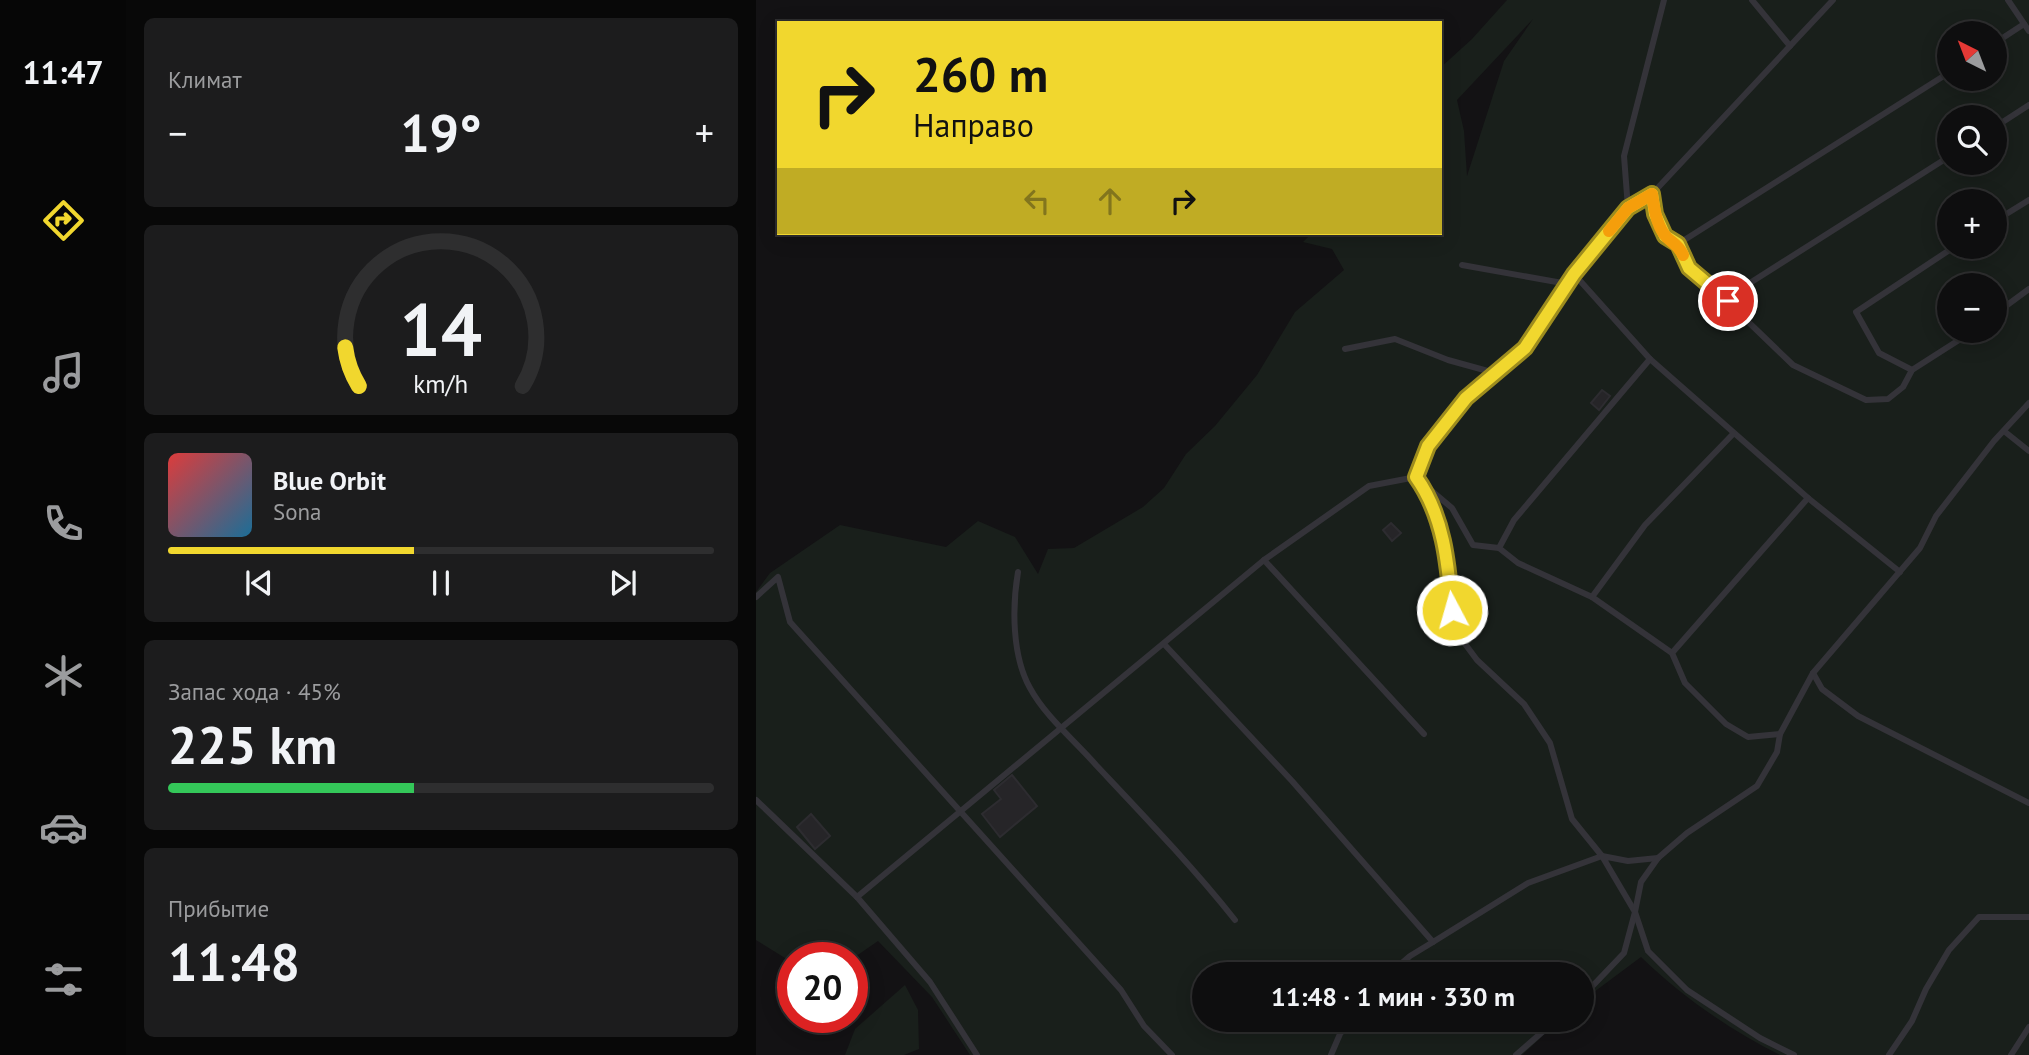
<!DOCTYPE html>
<html lang="ru">
<head>
<meta charset="utf-8">
<style>
  body { margin:0; font-family:"PT Sans",sans-serif; background:#1c1c1d; color:#f1f3f6; height:100vh; display:flex; flex-direction:column; font-size:26px; white-space:nowrap }
  * { box-sizing:border-box; margin:0 }
  p { font-size:23px; color:#9b9c9e }
  .icon { flex:none; width:38px; height:38px; fill:none; stroke:currentColor; stroke-width:2; stroke-linecap:round; stroke-linejoin:round }
  .map { position:relative; flex:1; overflow:hidden }
  .drawer { display:flex; flex-direction:column; gap:18px; padding:18px; background:#080808; width:630px }
  .drawer>* { flex:none }
  .hud { position:absolute; left:21px; top:21px; width:665px; height:214px; border-radius:0px; box-shadow:0 4px 18px #0003,0 0 0 2px #2e2e2f; background:#f1d72e; color:#111; overflow:hidden }
  .needle { width:46px; rotate:318deg }
  .tools { position:absolute; left:1181px; top:21px; display:grid; gap:14px }
  .tools a { display:grid; place-items:center; width:70px; height:70px; border-radius:50%; background:#0e0e0f; box-shadow:0 4px 18px #0003,0 0 0 2px #2e2e2f; font-size:35px }
  .speed { position:absolute; left:21px; top:942px; display:flex; gap:14px; font-size:35px; font-weight:700; text-align:center }
  .speed>* { display:grid; place-content:center; width:91px; height:91px; border-radius:50%; background:#0e0e0f; box-shadow:0 4px 18px #0003,0 0 0 2px #2e2e2f; line-height:1 }
  .speed .limit { border:10px solid #d22; background:#fff; color:#111 }
  .pin { position:absolute; display:grid; place-items:center; width:60px; height:60px; color:#fff; margin:-30px; border:4px solid #fff; border-radius:50%; box-shadow:0 2px 7px #0007 }
  .me { position:absolute; width:77px; margin:-38px; rotate:354deg; stroke-linejoin:round; filter:drop-shadow(0 0 5px #0008) }
  .turn { display:flex; align-items:center; gap:24px; height:147px; padding:0 21px; font-size:32px }
  .turn .icon { width:91px; height:91px; stroke-width:2.5 }
  .turn b { display:block; font-size:49px; line-height:60px }
  .lanes { display:flex; align-items:center; height:66px; padding:0 21px; background:#0003; justify-content:center; gap:35px; direction:ltr }
  .lanes .off { opacity:.35 }
  .big { font-size:52px; font-weight:700; line-height:1.1 }
  .drawer .widget { flex:1; display:flex; flex-direction:column; justify-content:center; gap:10px; min-width:0; padding:0 24px; border-radius:10px; background:#1c1c1d }
  .drawer .dial { align-items:center; gap:0 }
  .dial svg { height:182px; overflow:visible; fill:none; stroke:#2e2e2f; stroke-width:7; stroke-linecap:round; text-anchor:middle }
  .dial text { fill:#f1f3f6; stroke:none }
  .song { display:flex; align-items:center; gap:21px }
  .cover { width:84px; height:84px; border-radius:10px; background:linear-gradient(135deg,hsl(0 70% 55%),hsl(200 70% 35%)) }
  .played { height:7px; border-radius:4px; background:linear-gradient(90deg,#f1d72e 45%,#2e2e2f 45%) }
  .keys { display:flex; justify-content:space-around; direction:ltr }
  .heat { display:flex; justify-content:space-between; align-items:center; font-size:38px; direction:ltr }
  .charge { height:10px; border-radius:5px; background:linear-gradient(90deg,#34c759 45%,#2e2e2f 0) }
  .trip { position:absolute; left:436px; top:962px; width:402px; height:70px; border-radius:35px; background:#0e0e0f; box-shadow:0 4px 18px #0003,0 0 0 2px #2e2e2f; font-weight:700; line-height:70px; text-align:center }
  main { display:flex; flex:1; min-height:0 }
  .tab-bar { display:flex; flex-direction:column; width:126px; justify-content:space-around; align-items:center; background:#060606; color:#9b9c9e }
  .tab-bar .icon { width:49px; height:49px }
  .tab-bar .current { color:#f1d72e }
  .tab-bar b { font-size:32px; color:#f1f3f6 }
  .map>svg:first-child { display:block }
</style>
</head>
<body>
<main>
<nav class="tab-bar">
<b>11:47</b>
<svg class="icon current" aria-label="directions" viewBox="0 0 24 24"><path d="M12 3l9 9-9 9-9-9zM9 14v-3h6M13 9l2 2-2 2"/></svg>
<svg class="icon" aria-label="music" viewBox="0 0 24 24"><path d="M9 18V5l10-2v13"/><circle cx="6" cy="18" r="3"/><circle cx="16" cy="16" r="3"/></svg>
<svg class="icon" aria-label="phone" viewBox="0 0 24 24"><path d="M5 4h4l2 5-3 2q2 4 5 5l2-3 5 2v4C11 20 4 13 5 4z"/></svg>
<svg class="icon" aria-label="climate" viewBox="0 0 24 24"><path d="M12 3v18M4 7l16 10M4 17L20 7"/></svg>
<svg class="icon" aria-label="car" viewBox="0 0 24 24"><path d="M5 17H2v-5l4-1 3-4h7l3 4 3 1v5h-3M9 17h6M6 11h13"/><circle cx="7" cy="17" r="2"/><circle cx="17" cy="17" r="2"/></svg>
<svg class="icon" aria-label="filters" viewBox="0 0 24 24"><path d="M4 7h16M4 17h16"/><circle cx="9" cy="7" r="2"/><circle cx="15" cy="17" r="2"/></svg>
</nav>
<section class="drawer">
<div class="widget"><p>Климат</p>
<div class="heat"><a>−</a><b class="big">19°</b><a>+</a></div>
</div>
<div class="widget dial"><svg viewBox="0 0 100 80">
<path d="M14 69A42 42 0 1 1 86 69"/>
<path d="M14 69A42 42 0 0 1 8 52" stroke="#f1d72e"/>
<text x="50" y="56" font-size="32" font-weight="700">14</text>
<text x="50" y="72" font-size="11">km/h</text>
</svg></div>
<div class="widget">
<div class="song"><i class="cover"></i><div><b>Blue Orbit</b><p>Sona</p></div></div>
<div class="played"></div>
<div class="keys"><svg class="icon" aria-label="previous" viewBox="0 0 24 24"><path d="M18 5L8 12l10 7zM5 5v14"/></svg><svg class="icon" aria-label="pause" viewBox="0 0 24 24"><path d="M8 5v14M16 5v14"/></svg><svg class="icon" aria-label="next" viewBox="0 0 24 24"><path d="M6 5l10 7-10 7zM19 5v14"/></svg></div>
</div>
<div class="widget"><p>Запас хода · 45%</p><b class="big">225 km</b><div class="charge"></div></div>
<div class="widget"><p>Прибытие</p><b class="big">11:48</b></div>
</section>
<div class="map">
<svg width="1273" height="1055" viewBox="0 0 1273 1055">
  <rect width="100%" height="100%" fill="#131214"/>
  <g fill="#191f1b" fill-rule="evenodd">
    <path d="M751 0H1273V1055H1024C974 1030 925 996 885 957L826 1001V975H448V1020H804L766 1055H214L176 997 122 941 96 959 37 957V963L0 940V592L14 573 84 525 190 547 222 521 259 537 282 574 292 549 318 548 387 507 408 488 430 454 459 426 501 375 539 312 588 270 576 249 547 242 556 233H684V68L716 39ZM777 19 748 61 711 176 708 131 701 100ZM1194 33H1239V79H1194ZM1194 117H1239V163H1194ZM1194 201H1239V247H1194ZM1194 285H1239V331H1194Z"/>
    <polygon points="149,985 162,1010 163,1049 148,1055 89,1055 99,1029"/>
  </g>
  <g fill="#262528" stroke="#2d2c30" stroke-width="2">
    <polygon points="846,390 854,396 843,410 835,403"/>
    <polygon points="635,523 645,533 636,541 627,530"/>
    <polygon points="256,775 281,806 244,837 226,814 245,799 238,790"/>
    <polygon points="55,814 74,836 59,849 41,827"/>
  </g>
  <g fill="none" stroke-linecap="round" stroke-linejoin="round">
    <g stroke="#343339" stroke-width="6">
      <polyline points="996,0 1034,46"/>
      <polyline points="1252,0 1273,31"/>
      <polyline points="1239,43 1268,24"/>
      <polyline points="1239,127 1273,105"/>
      <polyline points="896,194 899,214 909,236 922,244 933,268 954,284 986,288 1194,156"/>
      <polyline points="872,208 868,156 908,0"/>
      <polyline points="1239,221 1273,200"/>
      <polyline points="922,244 1194,72"/>
      <polyline points="706,265 812,284"/>
      <polyline points="818,274 894,359 1052,498 1144,572"/>
      <polyline points="955,286 1037,365 1110,400 1132,399 1147,387 1156,370 1217,331"/>
      <polyline points="1239,314 1273,289"/>
      <polyline points="589,349 639,339 692,360 739,373"/>
      <polyline points="1156,370 1123,353 1100,312 1198,247"/>
      <polyline points="1248,431 1273,451"/>
      <polyline points="670,486 696,508 717,545 743,548"/>
      <polyline points="508,560 668,734"/>
      <path d="M262 572C256 607 256 656 274 688 289 716 319 741 340 765 388 816 436 866 479 920"/>
      <polyline points="0,597 22,577 34,622 365,990 388,1026 416,1055"/>
      <polyline points="836,597 762,563 743,548 758,520 894,359"/>
      <polyline points="408,644 536,781 677,942 772,883 846,856 816,819 794,743 768,704 721,660 698,629 687,536 672,494 660,477"/>
      <polyline points="916,653 836,597 889,525 977,434"/>
      <polyline points="1057,673 1066,689 1102,716 1273,803"/>
      <polyline points="1024,734 992,737 970,724 929,683 916,653 1052,498"/>
      <polyline points="0,800 101,897 174,982 221,1055"/>
      <polyline points="101,897 508,560 613,486 660,477 672,446 710,399 769,348 818,274 872,208 896,194 1077,0"/>
      <polyline points="632,975 654,956 677,942"/>
      <polyline points="826,997 868,953 879,912 846,856 872,861 902,858"/>
      <polyline points="575,1055 584,1034 595,1020"/>
      <polyline points="760,1055 800,1020"/>
      <polyline points="1038,1055 1004,1038 931,990 892,951 879,912 885,882 902,858 931,833 1001,786 1021,752 1024,734 1057,673 1164,548 1180,516 1238,441 1273,403"/>
      <polyline points="1133,1055 1156,1021 1170,989 1193,950 1223,917 1273,917"/>
      <polyline points="1255,1055 1273,1027"/>
    </g>
  </g>
  <g fill="none" stroke-linecap="round" stroke-linejoin="round">
    <defs>
      <path id="route" d="M696 610C692 564 688 516 660 477L672 446 710 398 769 348 818 274 872 208 896 194 899 214 909 236 922 244 933 268 972 301"/>
    </defs>
    <use href="#route" stroke="#9d8c1e" stroke-width="18"/>
    <use href="#route" stroke="#f1d72e" stroke-width="12"/>
    <path stroke="#f59e0b" stroke-width="12" d="M853 231 872 208 896 194C898 207 900 223 908 234 914 243 921 242 927 255"/>
  </g>
</svg>
<div class="tools">
<a><svg class="needle" viewBox="-14 -14 28 28"><path d="M0-13l5 13h-10z" fill="#e53935"/><path d="M0 13l5-13h-10z" fill="#9b9c9e"/></svg></a>
<a><svg class="icon" aria-label="search" viewBox="0 0 24 24"><circle cx="10" cy="10" r="6"/><path d="M15 15l6 6"/></svg></a>
<a>+</a>
<a>−</a>
</div>
<div class="speed"><div class="limit">20</div></div>
<div class="pin" style="left:972px;top:301px;background:#d93025"><svg class="icon" aria-label="arrive" viewBox="0 0 24 24"><path d="M6 21V4h12l-3 4 3 4H6"/></svg></div>
<svg class="me" style="left:696px;top:610px" viewBox="-20 -20 40 40"><circle r="17" fill="#f1d72e" stroke="#fff" stroke-width="3"/><path d="M0-11L8 9 0 5-8 9z" fill="#fff"/></svg>
<div class="trip">11:48 · 1 мин · 330 m</div>
<div class="hud">
<div class="turn"><svg class="icon" aria-label="right" viewBox="0 0 24 24"><path d="M7 20v-9h11M14 6l5 5-5 5"/></svg><div><b>260 m</b>Направо</div></div>
<div class="lanes"><svg class="icon off" aria-label="left" viewBox="0 0 24 24"><path d="M17 20v-9H6M10 6l-5 5 5 5"/></svg><svg class="icon off" aria-label="ahead" viewBox="0 0 24 24"><path d="M12 20V5M6 11l6-6 6 6"/></svg><svg class="icon" aria-label="right" viewBox="0 0 24 24"><path d="M7 20v-9h11M14 6l5 5-5 5"/></svg></div>
</div>
</div>
</main>
</body>
</html>
